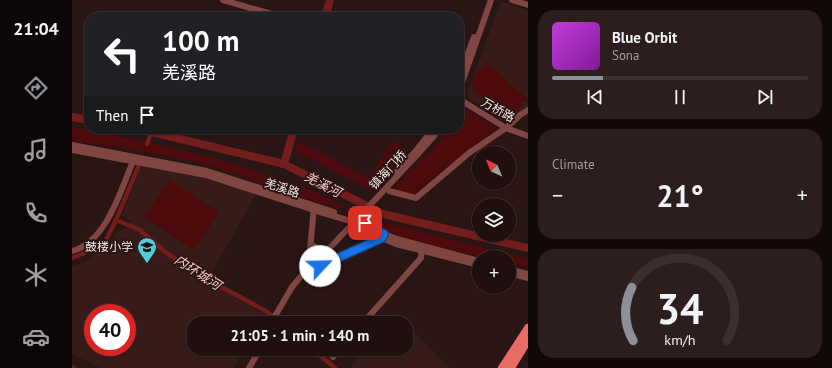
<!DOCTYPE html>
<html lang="en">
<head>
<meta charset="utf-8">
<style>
  body { margin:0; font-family:"PT Sans","Noto Sans SC",sans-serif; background:#2c1e1d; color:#f1f3f6; height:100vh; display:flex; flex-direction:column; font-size:15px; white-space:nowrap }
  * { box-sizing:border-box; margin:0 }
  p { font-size:13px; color:#a19d9e }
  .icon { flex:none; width:22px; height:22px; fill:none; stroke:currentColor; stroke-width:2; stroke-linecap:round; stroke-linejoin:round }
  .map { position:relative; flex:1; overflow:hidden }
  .panel { display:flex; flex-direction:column; gap:10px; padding:10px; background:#110908; width:304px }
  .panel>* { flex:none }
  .guide { position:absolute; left:12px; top:12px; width:380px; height:122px; border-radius:16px; box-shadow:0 1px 3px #0004,0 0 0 1px #3c302f; background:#202124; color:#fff; overflow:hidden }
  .needle { width:26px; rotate:316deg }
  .controls { position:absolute; left:400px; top:146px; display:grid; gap:8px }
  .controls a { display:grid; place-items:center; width:44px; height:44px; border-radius:50%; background:#1f100f; box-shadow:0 1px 3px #0004,0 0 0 1px #3c302f; font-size:20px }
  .speed { position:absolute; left:12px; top:304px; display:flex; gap:8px; font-size:20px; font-weight:700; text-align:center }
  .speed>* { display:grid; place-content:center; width:52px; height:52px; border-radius:50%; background:#1f100f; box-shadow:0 1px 3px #0004,0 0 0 1px #3c302f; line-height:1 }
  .speed .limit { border:6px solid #d22; background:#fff; color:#111 }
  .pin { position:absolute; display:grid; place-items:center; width:34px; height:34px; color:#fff; margin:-17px; border-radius:8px; box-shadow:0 2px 6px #0006 }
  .me { position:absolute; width:44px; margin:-22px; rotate:66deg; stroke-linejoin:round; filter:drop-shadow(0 0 3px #0008) }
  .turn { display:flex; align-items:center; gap:14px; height:84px; padding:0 12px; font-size:18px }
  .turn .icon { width:52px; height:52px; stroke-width:2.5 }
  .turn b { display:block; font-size:28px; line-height:34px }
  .then { display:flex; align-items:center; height:38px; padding:0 12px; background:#0003; gap:8px; font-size:15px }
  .big { font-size:30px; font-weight:700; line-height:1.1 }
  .panel .widget { flex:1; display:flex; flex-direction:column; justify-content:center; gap:6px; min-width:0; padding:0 14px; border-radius:16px; background:#2c1e1d }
  .panel .dial { align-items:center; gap:0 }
  .dial svg { height:104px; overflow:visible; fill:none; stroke:#3c302f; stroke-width:7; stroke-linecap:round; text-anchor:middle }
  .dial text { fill:#f1f3f6; stroke:none }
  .song { display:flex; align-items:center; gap:12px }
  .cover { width:48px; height:48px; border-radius:6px; background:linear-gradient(135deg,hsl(290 70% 55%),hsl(290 70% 35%)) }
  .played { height:4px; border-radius:2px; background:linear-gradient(90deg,#8c9099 20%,#3c302f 20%) }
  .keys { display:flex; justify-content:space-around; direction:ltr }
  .heat { display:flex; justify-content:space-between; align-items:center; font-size:22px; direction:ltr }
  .trip { position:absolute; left:115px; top:316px; width:226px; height:40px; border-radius:16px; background:#1f100f; box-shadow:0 1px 3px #0004,0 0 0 1px #3c302f; font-weight:700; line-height:40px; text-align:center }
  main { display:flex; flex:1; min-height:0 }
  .tabs { display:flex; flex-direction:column; width:72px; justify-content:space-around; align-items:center; background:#0c0606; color:#a19d9e }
  .tabs .icon { width:28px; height:28px }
  .tabs .current { color:#8c9099 }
  .tabs b { font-size:18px; color:#f1f3f6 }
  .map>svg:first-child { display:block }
</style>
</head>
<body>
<main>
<nav class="tabs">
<b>21:04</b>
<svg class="icon current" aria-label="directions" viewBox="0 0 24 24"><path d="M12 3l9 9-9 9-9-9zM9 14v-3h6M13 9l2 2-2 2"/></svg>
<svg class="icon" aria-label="music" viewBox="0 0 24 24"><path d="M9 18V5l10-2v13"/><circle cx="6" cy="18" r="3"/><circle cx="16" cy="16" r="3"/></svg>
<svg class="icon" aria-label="phone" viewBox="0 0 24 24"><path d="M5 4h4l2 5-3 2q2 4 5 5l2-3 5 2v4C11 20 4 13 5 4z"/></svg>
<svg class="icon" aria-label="climate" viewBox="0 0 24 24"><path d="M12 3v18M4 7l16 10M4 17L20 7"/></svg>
<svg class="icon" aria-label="car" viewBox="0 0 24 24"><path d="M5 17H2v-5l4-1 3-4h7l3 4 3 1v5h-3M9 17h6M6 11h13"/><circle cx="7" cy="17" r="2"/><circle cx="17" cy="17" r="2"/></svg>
</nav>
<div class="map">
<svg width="456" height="368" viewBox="0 0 456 368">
  <rect width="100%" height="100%" fill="#291514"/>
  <g fill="#361b19" fill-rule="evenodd">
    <polygon points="429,1 456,11 456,106 435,121 396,98 395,94"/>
    <path d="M69 164 137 177 184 195 135 281 193 314 188 323H122V349H172L161 368H28L0 354V266L14 262 39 241 46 229H54L58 222 50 215ZM21 313H55V347H21Z"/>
    <polygon points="334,325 377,367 376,368 280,368 280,364 294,349 334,349"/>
  </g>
  <g fill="#4c0a0c">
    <path d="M410 58 456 100V103L450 99C448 110 439 121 427 114 422 110 417 105 413 100 409 97 404 94 402 89 396 79 406 68 416 67L409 60Z"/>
    <polygon points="388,106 425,128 356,182 342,195 320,189 368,142 375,129 387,129"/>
    <path d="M0 127 71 141 145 159 231 186 280 210C231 202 185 179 138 166 93 154 46 148 0 140Z"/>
    <polygon points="226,142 249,152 297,178 319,142 325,143 336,151 300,191 223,151"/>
    <polygon points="97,180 147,212 122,250 72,217"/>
    <polygon points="300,219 456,259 456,268 437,264 437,257 409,257 395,254 323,235 300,223"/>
  </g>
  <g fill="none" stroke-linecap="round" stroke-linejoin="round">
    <g stroke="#741d1d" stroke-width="4.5">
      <polyline points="75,144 80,131"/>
      <polyline points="44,220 68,230 92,251 125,274 194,311 209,323"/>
      <polyline points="0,258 10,254 33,242 44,220 67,165"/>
      <polyline points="240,349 263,368"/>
      <polyline points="0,367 2,368"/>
    </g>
    <g stroke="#741d1d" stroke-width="8">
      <polyline points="253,17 258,0"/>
      <polyline points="0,117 17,120"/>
      <polyline points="67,129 212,164 311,214 456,248"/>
      <polyline points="212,164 222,129"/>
    </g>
    <g stroke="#804641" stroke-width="6">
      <polyline points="151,0 210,17"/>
      <polyline points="440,0 456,5"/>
      <polyline points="387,77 402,37"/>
      <polyline points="387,91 419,0"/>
      <polyline points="387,99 434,128 456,136"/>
      <polyline points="0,145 135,171 262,212"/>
      <polyline points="0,150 134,175 248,212 275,220 292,227 310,238 324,244 407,265"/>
      <polyline points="342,153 361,129"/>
      <polyline points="346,154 362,136 367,129"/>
      <polyline points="317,191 344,198 397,153 434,128 448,115 456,110"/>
      <polyline points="242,207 236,271 310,238 311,235"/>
      <polyline points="297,225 312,234 325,239 407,261"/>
      <path d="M242 246V252C246 255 248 258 251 261L256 259"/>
      <path d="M0 251C35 242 49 189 62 159"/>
      <polyline points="437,269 456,274"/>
      <polyline points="437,273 456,278"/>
      <polyline points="199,323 220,287 250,251"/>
      <polyline points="291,323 349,258 350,247"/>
      <polyline points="261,357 268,349"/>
      <polyline points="177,368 188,349"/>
    </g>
    <g stroke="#e66c65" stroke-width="8">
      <polyline points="430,368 456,328"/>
      <polyline points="439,368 456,340"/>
    </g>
    <g stroke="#804641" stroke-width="6">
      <polyline points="324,172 342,153"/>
      <polyline points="253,253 346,154"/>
    </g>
  </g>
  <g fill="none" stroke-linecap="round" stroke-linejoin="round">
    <defs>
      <polyline id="route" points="248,266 310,238 312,234 293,223"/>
    </defs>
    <use href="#route" stroke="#114b97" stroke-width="10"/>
    <use href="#route" stroke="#1a73e8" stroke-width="7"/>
  </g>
  <defs>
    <symbol id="school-pin" viewBox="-11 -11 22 30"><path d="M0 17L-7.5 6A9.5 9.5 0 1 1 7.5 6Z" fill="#52cbd8" stroke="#291514"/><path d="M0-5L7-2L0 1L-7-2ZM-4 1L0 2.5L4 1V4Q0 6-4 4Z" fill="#111"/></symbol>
  </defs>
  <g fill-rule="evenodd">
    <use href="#school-pin" x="64" y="236" width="22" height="30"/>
  </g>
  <g text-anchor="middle" stroke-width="4" stroke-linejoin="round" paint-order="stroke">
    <g font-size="12" fill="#f7e8e6" stroke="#291514">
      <text transform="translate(426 110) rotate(29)" y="4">万桥路</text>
      <text transform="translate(316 170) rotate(-47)" y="4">镇海门桥</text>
      <text transform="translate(210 188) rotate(18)" y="4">羌溪路</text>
    </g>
    <g font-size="12" fill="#f7e8e6" stroke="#291514" text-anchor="end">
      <text x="61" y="251">鼓楼小学</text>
    </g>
    <g font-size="13" font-style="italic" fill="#fbc7c1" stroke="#291514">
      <text transform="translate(251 184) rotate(27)" y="5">羌溪河</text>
      <text transform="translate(126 272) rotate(33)" y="5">内环城河</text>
    </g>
  </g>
</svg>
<div class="controls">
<a><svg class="needle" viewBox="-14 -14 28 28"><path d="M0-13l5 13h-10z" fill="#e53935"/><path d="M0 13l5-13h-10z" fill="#a19d9e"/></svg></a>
<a><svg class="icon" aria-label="layers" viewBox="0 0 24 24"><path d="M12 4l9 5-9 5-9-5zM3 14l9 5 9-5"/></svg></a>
<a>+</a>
</div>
<div class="speed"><div class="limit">40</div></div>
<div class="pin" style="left:293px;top:223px;background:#d93025"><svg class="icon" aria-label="arrive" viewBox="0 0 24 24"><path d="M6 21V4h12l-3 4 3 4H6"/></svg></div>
<svg class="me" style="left:248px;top:266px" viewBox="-20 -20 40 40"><circle r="19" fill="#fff"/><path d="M0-13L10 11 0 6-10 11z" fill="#1a73e8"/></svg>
<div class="trip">21:05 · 1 min · 140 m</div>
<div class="guide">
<div class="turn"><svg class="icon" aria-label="left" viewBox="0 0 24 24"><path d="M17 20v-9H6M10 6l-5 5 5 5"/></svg><div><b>100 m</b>羌溪路</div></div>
<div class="then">Then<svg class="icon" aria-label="arrive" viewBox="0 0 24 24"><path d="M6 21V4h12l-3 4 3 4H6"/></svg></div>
</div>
</div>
<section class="panel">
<div class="widget">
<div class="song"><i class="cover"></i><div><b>Blue Orbit</b><p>Sona</p></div></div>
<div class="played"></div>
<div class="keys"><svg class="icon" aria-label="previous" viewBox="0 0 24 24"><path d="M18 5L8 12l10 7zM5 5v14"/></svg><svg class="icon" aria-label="pause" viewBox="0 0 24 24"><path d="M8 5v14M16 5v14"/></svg><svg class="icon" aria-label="next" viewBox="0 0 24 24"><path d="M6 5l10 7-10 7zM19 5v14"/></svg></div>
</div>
<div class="widget"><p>Climate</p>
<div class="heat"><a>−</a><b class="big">21°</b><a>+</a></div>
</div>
<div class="widget dial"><svg viewBox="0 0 100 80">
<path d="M14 69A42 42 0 1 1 86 69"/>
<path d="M14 69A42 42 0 0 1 13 28" stroke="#8c9099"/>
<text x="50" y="56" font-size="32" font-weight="700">34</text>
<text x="50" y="72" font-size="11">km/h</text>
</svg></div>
</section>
</main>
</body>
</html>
